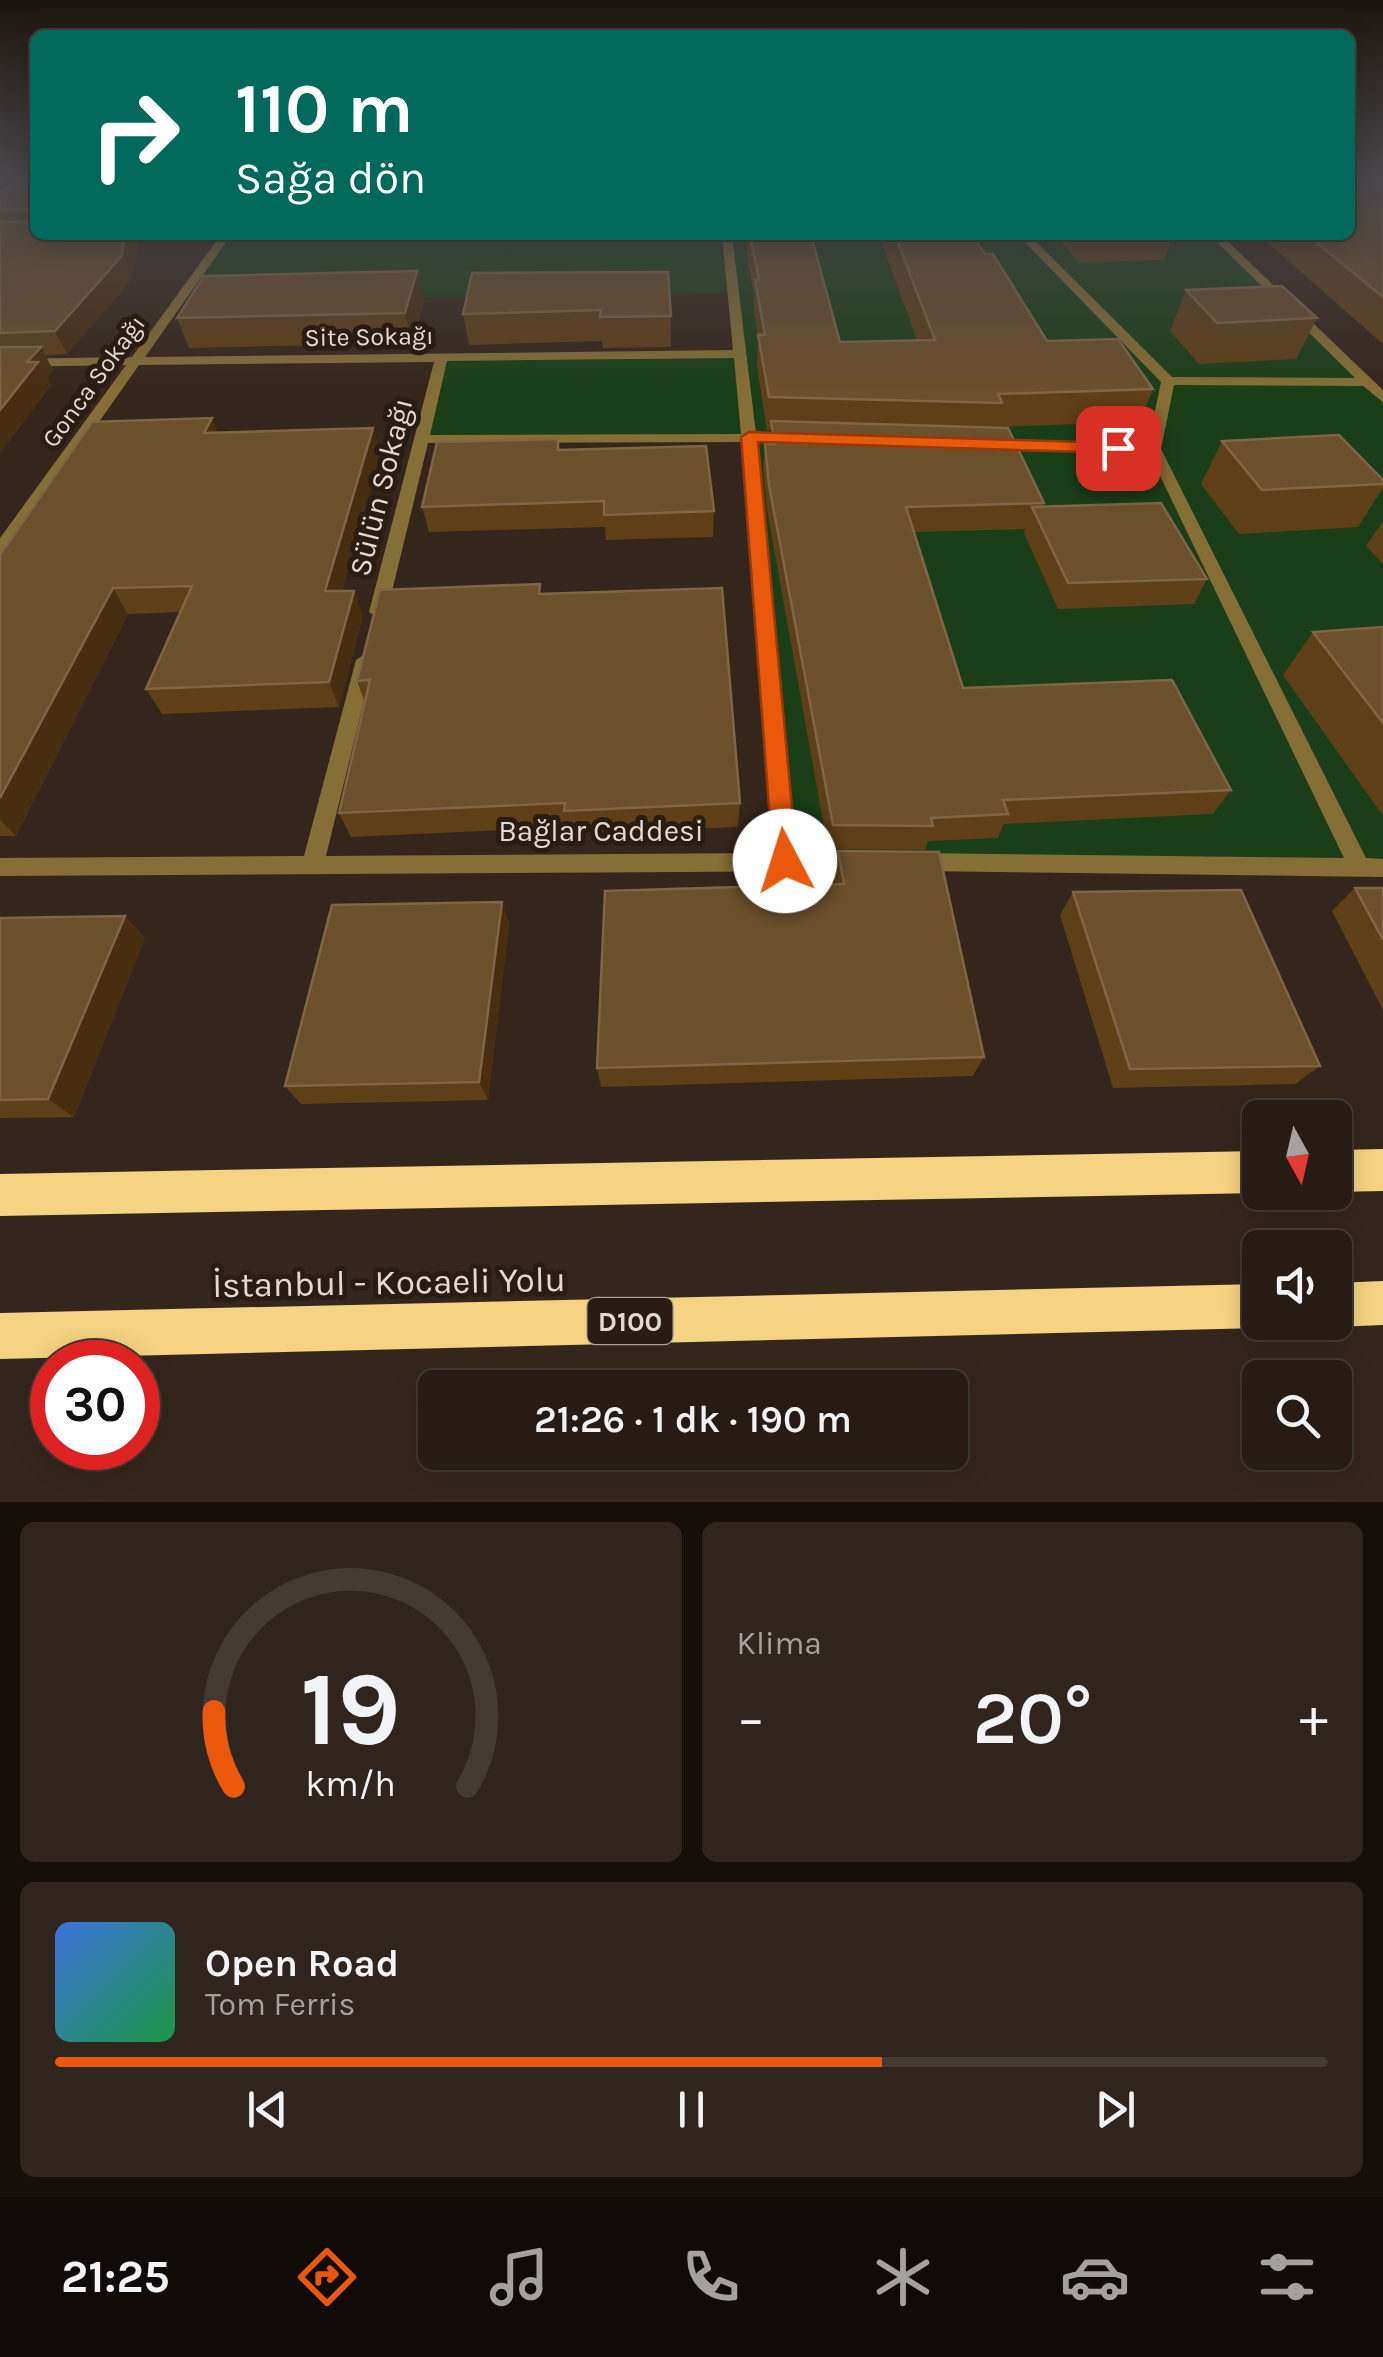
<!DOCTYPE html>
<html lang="tr">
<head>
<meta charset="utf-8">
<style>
  body { margin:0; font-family:Karla,sans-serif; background:#2f251e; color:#f1f3f6; height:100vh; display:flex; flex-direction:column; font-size:38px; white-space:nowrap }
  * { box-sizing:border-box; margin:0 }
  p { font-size:32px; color:#a4a1a0 }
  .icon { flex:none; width:55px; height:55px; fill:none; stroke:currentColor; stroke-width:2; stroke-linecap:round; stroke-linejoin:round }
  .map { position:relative; height:1502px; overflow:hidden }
  .sheet { display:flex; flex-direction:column; gap:20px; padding:20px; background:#150f0c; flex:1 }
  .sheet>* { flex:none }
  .hud { position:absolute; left:30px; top:30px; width:1325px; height:210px; border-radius:15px; box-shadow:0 5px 25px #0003,0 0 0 2px #433a34; background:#00695c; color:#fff; overflow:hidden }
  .needle { width:65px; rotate:172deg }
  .controls { position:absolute; left:1242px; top:1100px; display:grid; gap:20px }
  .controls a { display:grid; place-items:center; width:110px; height:110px; border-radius:15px; background:#271c15; box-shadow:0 5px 25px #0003,0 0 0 2px #433a34; font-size:50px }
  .speed { position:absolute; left:30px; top:1340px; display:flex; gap:20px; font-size:50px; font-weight:700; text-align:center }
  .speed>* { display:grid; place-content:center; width:130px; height:130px; border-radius:50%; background:#271c15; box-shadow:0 5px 25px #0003,0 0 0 2px #433a34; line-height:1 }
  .speed .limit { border:15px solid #d22; background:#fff; color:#111 }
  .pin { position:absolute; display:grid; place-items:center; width:85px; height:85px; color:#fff; margin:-42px; border-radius:20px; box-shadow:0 5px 15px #0006 }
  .me { position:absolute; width:110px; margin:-55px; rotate:355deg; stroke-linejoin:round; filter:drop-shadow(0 0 8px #0008) }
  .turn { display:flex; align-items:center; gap:35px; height:210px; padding:0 40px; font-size:45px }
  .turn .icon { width:130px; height:130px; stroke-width:2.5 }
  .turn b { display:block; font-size:70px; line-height:85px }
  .big { font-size:75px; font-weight:600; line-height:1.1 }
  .sheet .widget { flex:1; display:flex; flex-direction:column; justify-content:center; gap:15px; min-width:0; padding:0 35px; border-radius:15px; background:#2f251e }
  .sheet .dial { align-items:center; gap:0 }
  .dial svg { height:260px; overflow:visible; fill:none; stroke:#433a34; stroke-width:7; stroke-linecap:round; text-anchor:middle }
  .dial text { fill:#f1f3f6; stroke:none }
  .song { display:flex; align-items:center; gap:30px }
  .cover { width:120px; height:120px; border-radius:15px; background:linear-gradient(135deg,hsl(220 70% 55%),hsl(140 70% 35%)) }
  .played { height:10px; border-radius:5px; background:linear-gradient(90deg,#ea580c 65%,#433a34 65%) }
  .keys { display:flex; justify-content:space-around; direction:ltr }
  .heat { display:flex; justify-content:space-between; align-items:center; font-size:55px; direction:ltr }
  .sheet .tiles { flex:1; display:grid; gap:20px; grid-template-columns:1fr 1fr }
  .widget:last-child { grid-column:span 2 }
  .trip { position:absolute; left:418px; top:1370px; width:550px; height:100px; border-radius:15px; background:#271c15; box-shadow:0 5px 25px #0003,0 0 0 2px #433a34; font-weight:600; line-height:100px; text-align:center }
  .menu { display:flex; height:160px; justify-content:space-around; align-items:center; background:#100b08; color:#a4a1a0 }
  .menu .icon { width:70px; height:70px }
  .menu .on { color:#ea580c }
  .menu b { font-size:45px; color:#f1f3f6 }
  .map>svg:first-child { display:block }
</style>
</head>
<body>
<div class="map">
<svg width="1383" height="1502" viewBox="0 0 1383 1502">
  <rect width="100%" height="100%" fill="#34261c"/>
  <polygon fill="#1a3f18" points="322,235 1215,235 1383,398 1383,868 785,861 749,437 422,439 442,357 738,354 733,293 177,302 224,238"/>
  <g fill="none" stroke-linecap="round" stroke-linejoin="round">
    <polygon fill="#06141b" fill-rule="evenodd" points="22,182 32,182 0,191 0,187"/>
    <g fill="#866f36" fill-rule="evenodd">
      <path d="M722 235H732L756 434H793L800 438 793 442H757L795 853H861L869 855 872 862 869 869 861 871 0 876V858L304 856 356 660 365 654 374 660 326 856 773 853 742 442 428 443 387 612 378 618 369 612 434 362 139 365 6 554 0 555V538L126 365 0 367V359L132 357 220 236 229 238 145 357 733 350ZM734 358 741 434 430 435 447 361Z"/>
      <polygon points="1018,235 1029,235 1172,377 1355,378 1210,235 1221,235 1383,390 1383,402 1363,386 1174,385 1161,449 1366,858 1383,859 1383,877 915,871 907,869 904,862 907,855 915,853 1344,858 1149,453 992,448 985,444 992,440 1148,444 1161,382"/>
    </g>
    <polygon fill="#bc9532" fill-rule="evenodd" points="327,235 322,238 112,241 107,238 111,235"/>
    <g fill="#f6d382" fill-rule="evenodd">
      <polygon points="1383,1149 1383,1191 1335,1192 1335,1150"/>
      <polygon points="1260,1151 1260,1193 0,1216 0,1174"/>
      <polygon points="1383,1281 1383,1325 1335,1327 1323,1322 1335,1322 1335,1283"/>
      <polygon points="1260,1284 1260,1322 1274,1322 1260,1328 0,1359 0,1313"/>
    </g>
  </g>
  <g fill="#5e3f17">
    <polygon points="35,182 35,235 139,243 131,280 67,354 45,355 53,370 47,377 51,385 0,453 0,190"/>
    <polygon points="1383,182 1383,344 1259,235 1350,235"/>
    <polygon points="748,235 811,235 840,342 917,340 882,243 883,235 972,235 1047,341 1153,389 1140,422 996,427 1044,503 1043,507 1207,579 1194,604 1058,609 1024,533 1025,529 914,532 963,688 1231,790 1213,814 1004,824 998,838 928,841 925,850 828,849 767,510 763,469 765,444 770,444 771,430 767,430 757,367 758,338 754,311 754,295 747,256"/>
    <polygon points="1056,235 1173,235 1164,260 1079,263"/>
    <polygon points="417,271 424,301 412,343 189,348 177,318"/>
    <polygon points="472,273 671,316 671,347 603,348 602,341 469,345 463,314"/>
    <polygon points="1186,290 1317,318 1296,359 1199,364 1170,331"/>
    <polygon points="218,433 380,453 342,591 363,616 339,707 162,714 146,689 180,612 128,614 16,836 0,836 0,555"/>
    <polygon points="558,439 560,450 714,511 713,537 606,540 605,527 429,532 422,507"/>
    <polygon points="1222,441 1383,480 1383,488 1358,527 1239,534 1201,484"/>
    <polygon points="1383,521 1383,564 1366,546"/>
    <polygon points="541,594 740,803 738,827 569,834 567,827 351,837 339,813 365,703 357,681"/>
    <polygon points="1383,627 1383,816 1283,675 1313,632"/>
    <polygon points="838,851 984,1057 973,1076 601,1087 597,1068 835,884 833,874"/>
    <polygon points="1355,888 1383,888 1383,1010 1332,911"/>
    <polygon points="1073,892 1320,1066 1295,1084 1113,1088 1060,915"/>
    <polygon points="502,902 509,924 488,1100 301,1104 285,1086"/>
    <polygon points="125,916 145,938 74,1117 0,1118 0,918"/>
  </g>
  <g fill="#472e11">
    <polygon points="126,235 135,235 139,243 131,280 67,354 55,331"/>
    <polygon points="417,271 424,301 412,343 405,313"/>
    <polygon points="41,347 53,370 47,377 51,385 0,453 0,410 27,362"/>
    <polygon points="212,418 222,443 204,433"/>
    <polygon points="373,428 380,453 335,617 325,591"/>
    <polygon points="113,588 128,614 16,836 0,820 0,798"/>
    <polygon points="354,591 363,616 339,707 329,682"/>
    <polygon points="502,902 509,924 488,1100 479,1082"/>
    <polygon points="125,916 145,938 74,1117 48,1099"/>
  </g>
  <g fill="#6c4f2b" stroke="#7f6546" stroke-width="2.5">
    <polygon points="27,182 35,182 35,210 0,210 0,190"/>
    <polygon points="1383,182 1383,297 1307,235 1350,235 1350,184"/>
    <polygon points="0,222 35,222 35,235 126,235 121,257 55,331 0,333"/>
    <polygon points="750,235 811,235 840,342 935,340 895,235 928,235 933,238 931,235 972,235 985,254 993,254 1047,341 1118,339 1153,389 998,394 1002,403 769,397 758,335 765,335 755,280 759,280"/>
    <polygon points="1084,235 1161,235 1087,238"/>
    <polygon points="417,271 405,313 177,318 204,276"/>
    <polygon points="668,272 671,316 600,317 601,310 463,314 472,273"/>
    <polygon points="1282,286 1317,318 1217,323 1186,290"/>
    <polygon points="0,347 41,347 27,362 38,362 0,410"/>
    <polygon points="212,418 204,433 373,428 325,591 354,591 329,682 146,689 192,586 113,588 0,798 0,555 92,422"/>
    <polygon points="771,421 1008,428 1044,503 906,507 963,688 1172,680 1231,790 1003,800 1008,814 931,818 933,826 833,825 769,485 765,444 775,444"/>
    <polygon points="1339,435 1383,480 1383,484 1262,490 1222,441"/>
    <polygon points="558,439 558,450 706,446 714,511 604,515 604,501 422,507 437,442"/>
    <polygon points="1161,503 1207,579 1068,583 1032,507"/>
    <polygon points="540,584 539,594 722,588 740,803 564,811 565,803 339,813 370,680 357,681 380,590"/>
    <polygon points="1383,627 1383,723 1313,632"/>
    <polygon points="838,851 939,852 984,1057 597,1068 605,891 844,884"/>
    <polygon points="1355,888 1383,888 1383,940"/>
    <polygon points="1241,890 1320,1066 1130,1069 1073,892"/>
    <polygon points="502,902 479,1082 285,1086 332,905"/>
    <polygon points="125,916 48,1099 0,1100 0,918"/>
  </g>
  <linearGradient id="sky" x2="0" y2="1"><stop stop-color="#1d150f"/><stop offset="0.46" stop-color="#4a474b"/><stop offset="1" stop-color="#4a474b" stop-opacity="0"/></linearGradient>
  <rect width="1383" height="392" fill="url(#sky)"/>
  <polygon fill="#ea580c" stroke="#983908" stroke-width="2.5" points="749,432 1118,443 1126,448 1118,453 758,442 797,861 794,868 785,871 776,868 773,861 741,437"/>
  <g text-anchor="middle" stroke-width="10" stroke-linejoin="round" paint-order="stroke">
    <g font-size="25" fill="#e2d9d3" stroke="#291d13">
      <text transform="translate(369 336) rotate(-1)" y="9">Site Sokağı</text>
      <text transform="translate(93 381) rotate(-54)" y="9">Gonca Sokağı</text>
    </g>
    <rect fill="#291d13" stroke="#aaa199" stroke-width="2.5" x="587.5" y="1298" width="85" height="46" rx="8"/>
    <g font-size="28" font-weight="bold" fill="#e2d9d3">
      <text x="630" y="1331">D100</text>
    </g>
    <g font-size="30" fill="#e2d9d3" stroke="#291d13">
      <text transform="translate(381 487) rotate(-76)" y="10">Sülün Sokağı</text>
      <text x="601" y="841">Bağlar Caddesi</text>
    </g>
    <g font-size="35" fill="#e2d9d3" stroke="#291d13">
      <text transform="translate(389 1282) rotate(-1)" y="12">İstanbul - Kocaeli Yolu</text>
    </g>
  </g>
</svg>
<div class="controls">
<a><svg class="needle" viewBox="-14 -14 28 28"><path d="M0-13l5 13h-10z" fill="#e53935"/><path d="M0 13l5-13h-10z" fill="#a4a1a0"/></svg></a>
<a><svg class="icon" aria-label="sound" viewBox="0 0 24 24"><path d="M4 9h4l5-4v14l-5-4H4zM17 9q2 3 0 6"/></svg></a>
<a><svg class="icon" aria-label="search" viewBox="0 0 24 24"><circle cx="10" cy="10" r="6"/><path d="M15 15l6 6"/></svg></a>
</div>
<div class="speed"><div class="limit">30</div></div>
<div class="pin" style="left:1118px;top:448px;background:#d93025"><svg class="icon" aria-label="arrive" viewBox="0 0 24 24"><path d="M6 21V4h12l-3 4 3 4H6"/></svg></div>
<svg class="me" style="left:785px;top:861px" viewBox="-20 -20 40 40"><circle r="19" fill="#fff"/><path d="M0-13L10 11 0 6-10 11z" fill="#ea580c"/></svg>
<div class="trip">21:26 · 1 dk · 190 m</div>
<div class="hud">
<div class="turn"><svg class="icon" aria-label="right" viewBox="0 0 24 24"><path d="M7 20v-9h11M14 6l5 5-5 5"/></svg><div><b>110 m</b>Sağa dön</div></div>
</div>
</div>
<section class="sheet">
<div class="tiles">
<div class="widget dial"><svg viewBox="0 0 100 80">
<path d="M14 69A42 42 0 1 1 86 69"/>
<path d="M14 69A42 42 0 0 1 8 46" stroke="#ea580c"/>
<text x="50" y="56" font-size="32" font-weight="700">19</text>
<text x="50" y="72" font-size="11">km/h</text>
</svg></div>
<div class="widget"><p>Klima</p>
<div class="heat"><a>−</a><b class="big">20°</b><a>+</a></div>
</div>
<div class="widget">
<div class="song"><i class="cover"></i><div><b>Open Road</b><p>Tom Ferris</p></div></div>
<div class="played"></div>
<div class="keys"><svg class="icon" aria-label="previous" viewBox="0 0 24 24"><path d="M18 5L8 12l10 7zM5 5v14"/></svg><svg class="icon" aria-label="pause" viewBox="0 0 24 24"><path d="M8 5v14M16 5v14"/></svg><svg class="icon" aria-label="next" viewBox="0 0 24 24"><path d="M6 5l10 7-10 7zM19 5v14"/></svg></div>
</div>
</div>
</section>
<nav class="menu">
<b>21:25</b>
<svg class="icon on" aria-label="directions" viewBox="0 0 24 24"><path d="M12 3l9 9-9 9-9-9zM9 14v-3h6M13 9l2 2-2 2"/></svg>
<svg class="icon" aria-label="music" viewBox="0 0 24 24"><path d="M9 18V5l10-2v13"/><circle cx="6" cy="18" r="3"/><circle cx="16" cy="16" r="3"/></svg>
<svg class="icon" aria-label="phone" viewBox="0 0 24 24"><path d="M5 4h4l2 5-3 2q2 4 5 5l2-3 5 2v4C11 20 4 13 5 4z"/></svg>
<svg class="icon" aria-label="climate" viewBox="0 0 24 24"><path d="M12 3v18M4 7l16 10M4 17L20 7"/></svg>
<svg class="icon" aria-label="car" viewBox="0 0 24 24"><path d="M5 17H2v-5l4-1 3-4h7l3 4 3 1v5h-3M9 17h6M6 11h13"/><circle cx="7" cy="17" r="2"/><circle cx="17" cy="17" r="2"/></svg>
<svg class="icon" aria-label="filters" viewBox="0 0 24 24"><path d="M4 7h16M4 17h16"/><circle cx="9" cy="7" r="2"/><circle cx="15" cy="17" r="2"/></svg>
</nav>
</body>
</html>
